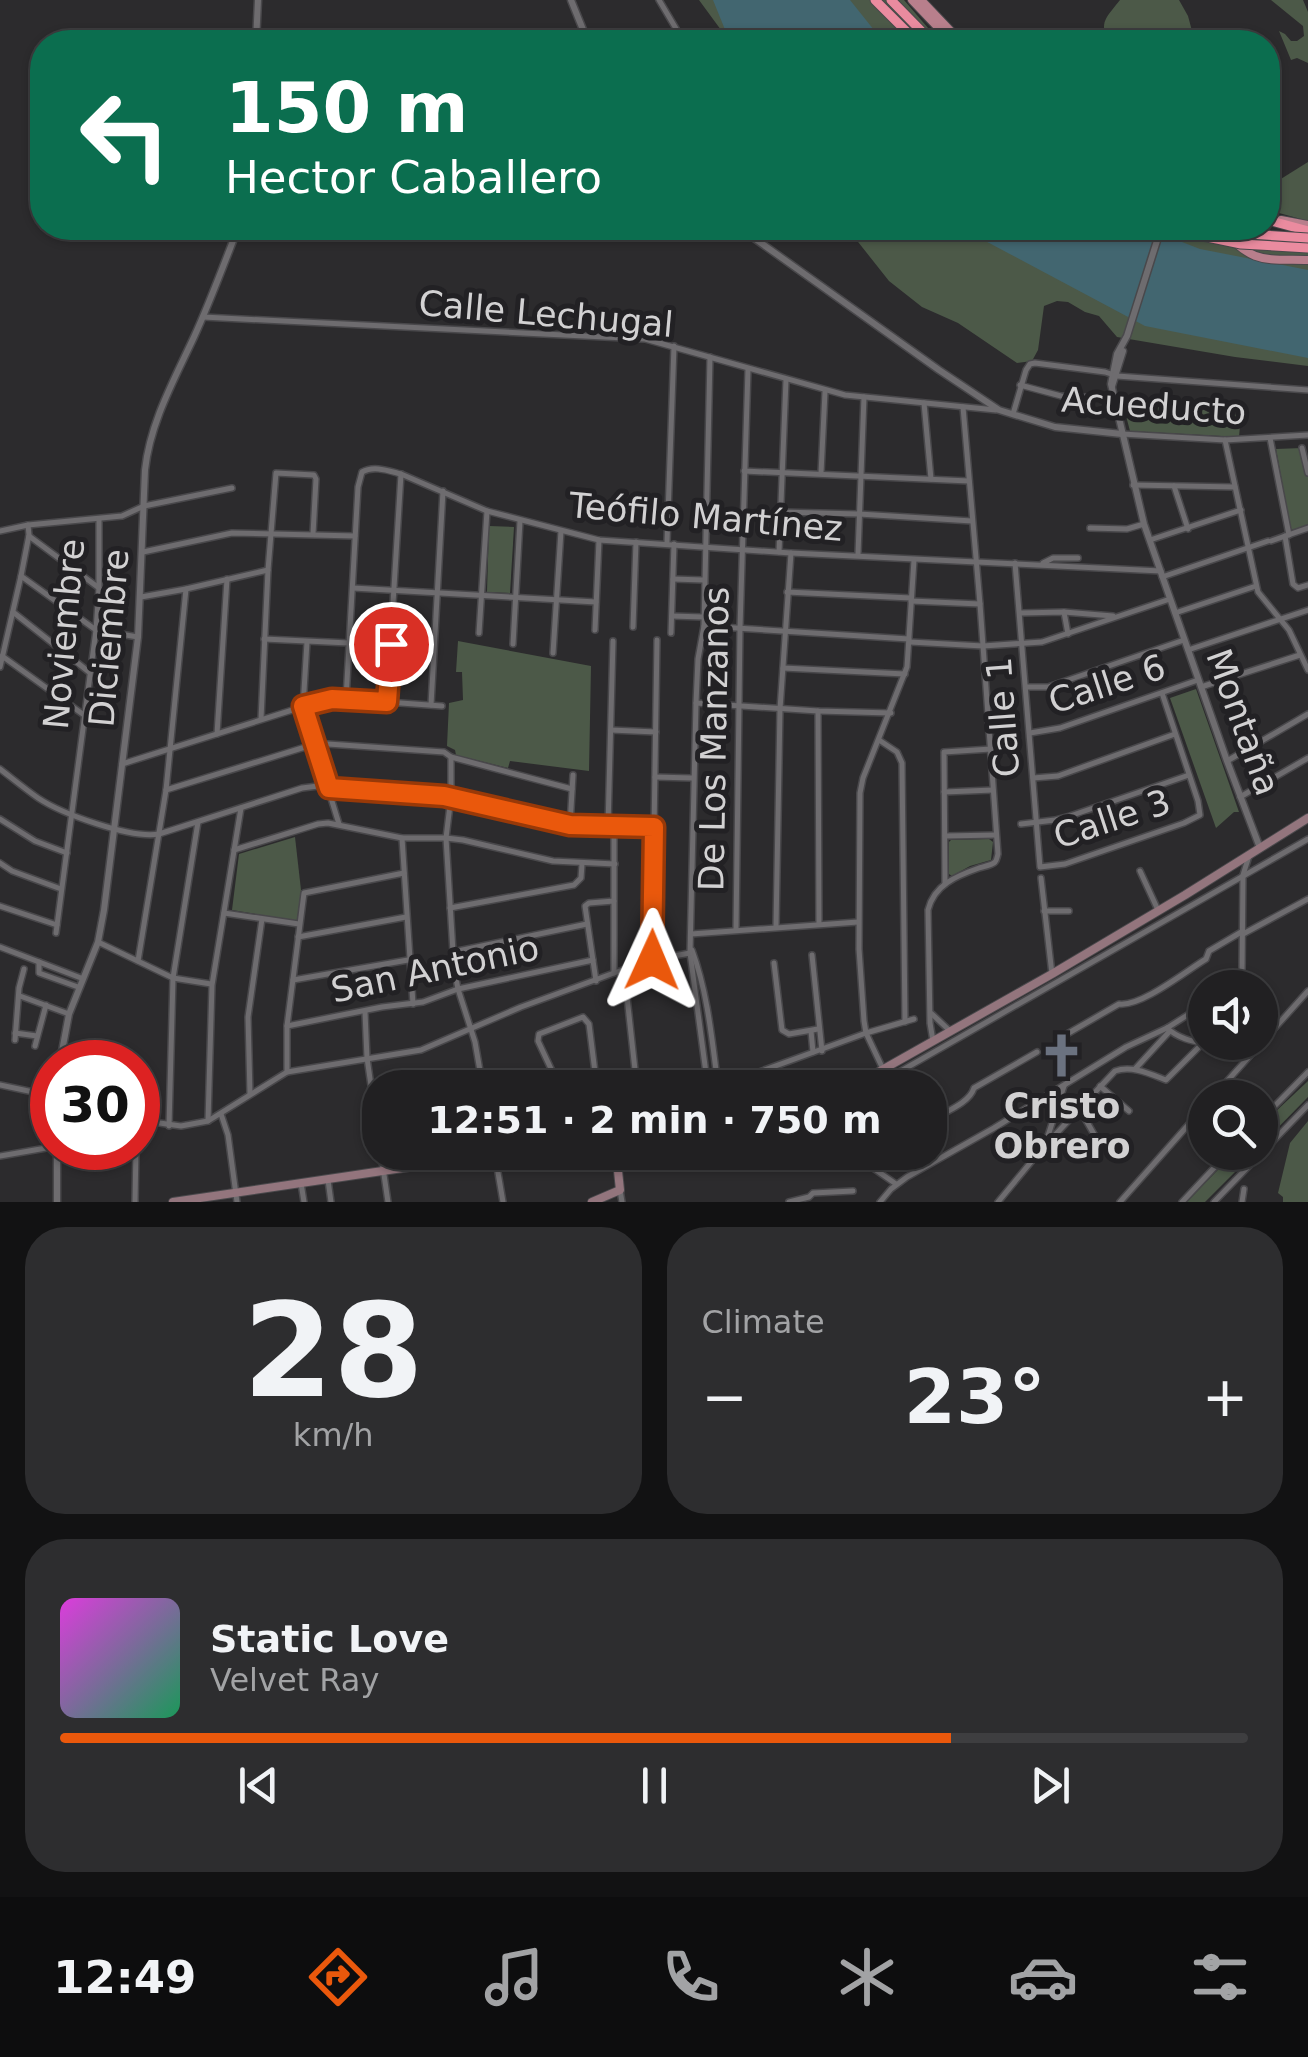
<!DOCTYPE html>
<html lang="en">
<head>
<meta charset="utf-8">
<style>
  body { margin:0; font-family:"DejaVu Sans",sans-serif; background:#2d2d2f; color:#f1f3f6; height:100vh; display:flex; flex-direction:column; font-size:38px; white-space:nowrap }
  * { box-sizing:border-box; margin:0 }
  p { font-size:32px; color:#a2a3a5 }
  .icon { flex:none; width:55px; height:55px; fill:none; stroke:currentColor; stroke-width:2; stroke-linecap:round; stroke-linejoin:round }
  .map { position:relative; height:1202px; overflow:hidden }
  .sheet { display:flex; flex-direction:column; gap:25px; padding:25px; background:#121213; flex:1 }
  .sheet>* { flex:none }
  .hud { position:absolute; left:30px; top:30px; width:1250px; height:210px; border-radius:40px; box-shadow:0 2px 8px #0004,0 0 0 2px #3e3e40; background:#0b6e4f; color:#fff; overflow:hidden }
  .tools { position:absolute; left:1188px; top:970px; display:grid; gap:20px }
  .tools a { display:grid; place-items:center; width:90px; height:90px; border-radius:50%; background:#212022; box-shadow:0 2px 8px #0004,0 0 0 2px #3e3e40; font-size:50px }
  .speed { position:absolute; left:30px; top:1040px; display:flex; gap:20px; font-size:50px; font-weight:700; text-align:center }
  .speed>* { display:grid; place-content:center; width:130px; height:130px; border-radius:50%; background:#212022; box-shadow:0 2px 8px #0004,0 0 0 2px #3e3e40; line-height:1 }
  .speed .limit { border:15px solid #d22; background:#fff; color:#111 }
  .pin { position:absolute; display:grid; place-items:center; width:85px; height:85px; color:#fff; margin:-42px; border:5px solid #fff; border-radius:50%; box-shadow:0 2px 10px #0007 }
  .me { position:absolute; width:110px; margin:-55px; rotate:1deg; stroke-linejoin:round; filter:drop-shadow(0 0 8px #0008) }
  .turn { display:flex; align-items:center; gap:35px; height:210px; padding:0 30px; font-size:45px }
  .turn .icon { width:130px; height:130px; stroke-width:2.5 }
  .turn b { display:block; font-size:70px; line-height:85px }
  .big { font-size:75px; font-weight:700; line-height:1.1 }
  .sheet .card { flex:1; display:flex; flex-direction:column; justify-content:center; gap:15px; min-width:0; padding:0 35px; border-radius:40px; background:#2d2d2f }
  .sheet .dial { align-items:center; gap:0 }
  .dial b { font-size:130px; line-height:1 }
  .song { display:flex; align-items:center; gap:30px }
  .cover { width:120px; height:120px; border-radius:15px; background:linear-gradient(135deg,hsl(300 70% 55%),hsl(150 70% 35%)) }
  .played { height:10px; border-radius:5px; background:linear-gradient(90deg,#ea580c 75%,#3e3e40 75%) }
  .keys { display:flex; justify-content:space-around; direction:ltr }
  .heat { display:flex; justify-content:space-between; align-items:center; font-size:55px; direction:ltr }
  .sheet .tiles { flex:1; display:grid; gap:25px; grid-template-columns:1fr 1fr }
  .card:last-child { grid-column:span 2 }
  .trip { position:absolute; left:362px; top:1070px; width:585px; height:100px; border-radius:40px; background:#212022; box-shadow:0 2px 8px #0004,0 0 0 2px #3e3e40; font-weight:700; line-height:100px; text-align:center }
  .dock { display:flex; height:160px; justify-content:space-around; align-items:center; background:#0d0d0e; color:#a2a3a5 }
  .dock .icon { width:70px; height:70px }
  .dock .on { color:#ea580c }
  .dock b { font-size:45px; color:#f1f3f6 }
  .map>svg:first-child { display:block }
</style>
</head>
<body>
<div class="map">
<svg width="1308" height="1202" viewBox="0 0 1308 1202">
  <rect width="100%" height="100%" fill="#2c2b2d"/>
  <g fill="#4c5948">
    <polygon points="699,0 904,0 940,42 721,42 717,38 721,30"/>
    <path d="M1120 0H1179L1188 16 1195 42H1109C1098 22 1107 17 1120 0Z"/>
    <polygon points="1271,0 1303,0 1308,12 1308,63 1297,58 1291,60 1279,31 1285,34 1291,41 1297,41 1304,36 1303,26"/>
    <polygon points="1308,162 1308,221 1268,210 1268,187"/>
    <polygon points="847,228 1260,228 1308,238 1308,366 1235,357 1117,337 1099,316 1085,312 1068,302 1057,301 1044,306 1038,350 1032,361 1017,363 958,323 922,307 889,281"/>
    <polygon points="1121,397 1172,406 1198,407 1210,413 1241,415 1239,437 1130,431"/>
    <polygon points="1302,448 1308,473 1308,526 1291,530 1276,449"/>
    <polygon points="489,526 514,527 510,593 487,592"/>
    <polygon points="458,641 591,666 589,771 510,761 508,768 456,755 455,750 447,746 449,703 463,700 462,672 456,672"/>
    <polygon points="1196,689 1239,812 1234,812 1216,828 1170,698"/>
    <polygon points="295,837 301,890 297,921 232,910 239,854"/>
    <polygon points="989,839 993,842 991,860 970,866 952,876 949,874 949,842 951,840"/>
    <polygon points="1308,1081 1308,1097 1260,1146 1260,1126"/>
    <polygon points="1308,1121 1308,1202 1283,1202 1283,1197 1278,1193 1290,1143"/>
    <polygon points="1234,1153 1245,1153 1240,1167 1205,1202 1187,1202"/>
  </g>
  <g fill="#426670">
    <polygon points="713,0 850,0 878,35 887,42 730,42"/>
    <polygon points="961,228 1146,228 1200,249 1308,270 1308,358 1145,326"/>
  </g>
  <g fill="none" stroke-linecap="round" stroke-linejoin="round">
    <defs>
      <g id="minor">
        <polyline points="659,0 684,42"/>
        <polyline points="203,317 645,339 845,395 996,410"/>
        <polyline points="1020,385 1061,396 1114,398"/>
        <polyline points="924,403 931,479"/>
        <polyline points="1013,414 1026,370 1030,364 1035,363 1105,372 1117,376 1308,390"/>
        <polyline points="1122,434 1225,440 1308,435"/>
        <polyline points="1270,438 1289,535"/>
        <polyline points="1225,440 1258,592 1289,630 1308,670"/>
        <polyline points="1302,448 1308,473"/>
        <polyline points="744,471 969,481"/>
        <polyline points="821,473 825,392"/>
        <polyline points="1133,485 1235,487"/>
        <polyline points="1174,486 1188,529"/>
        <polyline points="781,512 859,514 972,521"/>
        <polyline points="1090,528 1127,529 1144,524"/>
        <polyline points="0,531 28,525 122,516 144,506 232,488"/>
        <polyline points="29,536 99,588"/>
        <polyline points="1285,536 1293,584 1298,588 1308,585"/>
        <polyline points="1150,540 1241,510"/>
        <polyline points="1271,541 1308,528"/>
        <polyline points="667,542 674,346"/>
        <polyline points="143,552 232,533 355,536"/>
        <polyline points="779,552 786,380"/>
        <polyline points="858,554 864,397"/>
        <polyline points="1015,563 1040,867 1065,864 1184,823 1200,815 1198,801 1162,693"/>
        <polyline points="1043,563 1053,558 1078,558"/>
        <polyline points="21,576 96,630 138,637"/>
        <polyline points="1162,577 1268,541"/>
        <polyline points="673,579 703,580"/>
        <polyline points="353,588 596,602"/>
        <polyline points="787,592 911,598"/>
        <polyline points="141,597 186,589 268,570"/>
        <polyline points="911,601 980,604"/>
        <polyline points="13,612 89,672"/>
        <polyline points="1064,612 1068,634"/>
        <polyline points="1021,613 1064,612 1113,616"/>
        <polyline points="1175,613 1256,586"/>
        <polyline points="672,616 703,617"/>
        <polyline points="704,626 909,639"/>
        <polyline points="633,627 636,542"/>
        <polyline points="595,630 599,540"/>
        <polyline points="479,633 487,511"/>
        <polyline points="671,633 674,544"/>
        <polyline points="264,639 349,643"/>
        <polyline points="307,642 303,707 339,824"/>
        <polyline points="910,642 983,646 1042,642 1170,599"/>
        <polyline points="513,644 520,521"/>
        <polyline points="1188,650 1308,610"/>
        <polyline points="553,653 561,531"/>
        <polyline points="2,656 84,715"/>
        <polyline points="0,667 21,576 29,535 28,525"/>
        <polyline points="783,668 905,674"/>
        <polyline points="1026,687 1048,687 1184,640"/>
        <polyline points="1201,687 1300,655"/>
        <path d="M346 699 358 487 362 472C374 465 389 471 401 474L487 511 599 540 791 553 1161 571"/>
        <polyline points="387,701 401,474"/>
        <polyline points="696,703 818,711 891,713"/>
        <polyline points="431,705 443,491"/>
        <polyline points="818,711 819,924"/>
        <polyline points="261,719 268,570 276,473 314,475 316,479 313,534"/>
        <polyline points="611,730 656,732"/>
        <polyline points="1030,733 1060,728 1198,680"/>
        <polyline points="217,734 227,579"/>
        <polyline points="879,740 897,752 902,763 905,1022"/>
        <polyline points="451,757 451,797 446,838 454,968 458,989 475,1042 483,1088"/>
        <polyline points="1227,761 1308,714"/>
        <polyline points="122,764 324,700 346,699 442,706"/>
        <path d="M0 769C13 779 25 789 38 798 62 814 131 839 159 834L302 788 318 786 444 796 570 825 654 827"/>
        <polyline points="655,777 692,778"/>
        <polyline points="1033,778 1058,776 1175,734"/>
        <polyline points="166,790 315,744 328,744 444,752 451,757 572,789"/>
        <polyline points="944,792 993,790"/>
        <polyline points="1240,797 1308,758"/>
        <polyline points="0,819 35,841 67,853"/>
        <polyline points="1021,824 1055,820 1070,816 1189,775"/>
        <polyline points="570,825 573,775"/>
        <polyline points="608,826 613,641"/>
        <polyline points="614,827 614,973"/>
        <polyline points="945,836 996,835"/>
        <polyline points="402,838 413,1004"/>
        <polyline points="234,850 318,824 328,823 402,838 446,838 463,840 553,861 615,864"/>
        <polyline points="0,863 12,871 61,889"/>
        <polyline points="1140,871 1158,910"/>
        <polyline points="1041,878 1052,974"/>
        <polyline points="945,884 944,752 991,749"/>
        <polyline points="0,906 57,925"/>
        <polyline points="450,908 574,885 581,878 582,864"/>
        <polyline points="1044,911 1069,911"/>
        <polyline points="224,913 299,924"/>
        <polyline points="776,927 780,709 791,553"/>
        <polyline points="736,930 740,628 748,369"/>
        <polyline points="56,933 96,630 99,588 99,519"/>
        <polyline points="691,934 858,922"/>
        <polyline points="1243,934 1308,899"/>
        <polyline points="298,937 406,917"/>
        <polyline points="98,942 173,978 211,984"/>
        <polyline points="0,947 81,978"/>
        <path d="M692 950C708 994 712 1040 718 1086"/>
        <polyline points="453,952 587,924"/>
        <polyline points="812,955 822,1051"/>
        <polyline points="652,960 657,640"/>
        <polyline points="138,961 166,790 186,589"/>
        <polyline points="39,962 39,973 78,987"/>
        <polyline points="774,963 782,1030 789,1034 818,1029"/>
        <polyline points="293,980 408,960"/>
        <polyline points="1240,980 1260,983"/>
        <polyline points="596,981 585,906 589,903 614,901"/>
        <polyline points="626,988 637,1088"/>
        <polyline points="1234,988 1242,972 1243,875 1249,856"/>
        <polyline points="20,996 69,1014"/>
        <polyline points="365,1012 367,1058 388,1202"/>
        <polyline points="932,1014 950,1031"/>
        <polyline points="287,1026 382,1007 423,1002 458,989 593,960"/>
        <path d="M1167 1028C1188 1048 1222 1040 1246 1059"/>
        <polyline points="811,1031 813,1052"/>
        <polyline points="15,1033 37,1036"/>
        <path d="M1060 1038 1119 1004C1141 1007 1186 971 1206 959L1209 951 1243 931"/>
        <polyline points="15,1040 19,988 24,969"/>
        <path d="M933 1041 930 1023 928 910C934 885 956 876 979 868 982 867 993 865 995 862 997 860 997 857 998 854L980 604 963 407"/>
        <polyline points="35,1046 46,1005"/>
        <polyline points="883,1069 866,1033 864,1021 859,949 860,793 863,778 907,667 914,560"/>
        <polyline points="1135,1069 1169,1032"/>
        <polyline points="287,1072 287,1026 304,893 404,873"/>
        <polyline points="0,1085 52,1096"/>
        <polyline points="1100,1086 1129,1111"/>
        <polyline points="560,1088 538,1041 539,1034 583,1017 589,1024 597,1088"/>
        <polyline points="708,1088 690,953 696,703 698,659 704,626 710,357"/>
        <polyline points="715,1088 866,1033 914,1019"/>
        <polyline points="871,1088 1308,839"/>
        <polyline points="250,1094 248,1017 262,919"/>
        <polyline points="1212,1098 1308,991"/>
        <polyline points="1079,1108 1099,1143"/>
        <polyline points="221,1114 228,1135 237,1202"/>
        <polyline points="138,1120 181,1126 208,1121 287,1072 421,1050 521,1007 614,973 652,960 690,953"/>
        <polyline points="208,1121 212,985 241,808"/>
        <path d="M930 1121C944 1112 969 1104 974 1088L1037 1052"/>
        <polyline points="1260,1121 1308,1072"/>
        <polyline points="169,1126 173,978 198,822"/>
        <path d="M1049 1138 1055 1135 1115 1071C1132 1065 1150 1074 1166 1080L1205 1041"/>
        <polyline points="850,1152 896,1184"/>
        <polyline points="495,1155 503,1202"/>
        <polyline points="0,1156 52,1147"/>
        <polyline points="1247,1165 1249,1152"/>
        <polyline points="328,1180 331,1202"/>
        <polyline points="301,1183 304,1202"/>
        <polyline points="620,1190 622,1202"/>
        <polyline points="135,1202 136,1148"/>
        <polyline points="789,1202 809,1197 813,1193 853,1191"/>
        <polyline points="880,1202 891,1189 907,1177 994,1128 1126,1047 1167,1028 1205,1004"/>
        <polyline points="998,1202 1045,1145 1064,1086"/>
        <polyline points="1120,1202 1205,1106"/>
        <polyline points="1182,1202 1229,1152"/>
        <polyline points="1214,1202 1308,1105"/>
        <polyline points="1242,1202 1244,1189"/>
      </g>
      <g id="tertiary">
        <polyline points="571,0 588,42"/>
        <polyline points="256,42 258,0"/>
        <polyline points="740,228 939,370 999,410 1055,427 1122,434"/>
        <polyline points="1161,228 1127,336 1117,354 1111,384 1144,524 1227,761 1260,848"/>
        <polyline points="1112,386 1123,351"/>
        <path d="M60 1062 69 1014 98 942 104 910 138 637 145 470C150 423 174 380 194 337 210 302 224 264 238 228"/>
        <polyline points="57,1148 57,1202"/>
      </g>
      <g id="secondary">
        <polyline points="850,1088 1052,974 1185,895 1308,818"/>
        <polyline points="173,1202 511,1152"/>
        <polyline points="592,1202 620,1190 616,1152"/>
      </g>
      <g id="primary">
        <polyline points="912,0 952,42"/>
        <polyline points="921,0 961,42"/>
        <polyline points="1281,220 1308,225"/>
        <path d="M1221 228C1253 264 1262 259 1308 260"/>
      </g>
      <g id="motorway">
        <polyline points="875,0 917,42"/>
        <polyline points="891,0 932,42"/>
        <polyline points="1268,220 1308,231"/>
      </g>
    </defs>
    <use href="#minor" stroke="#49484b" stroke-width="8"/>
    <use href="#tertiary" stroke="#49484b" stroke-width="9"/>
    <use href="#secondary" stroke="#49484b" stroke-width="10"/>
    <use href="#primary" stroke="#49484b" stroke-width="10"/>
    <use href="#motorway" stroke="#49484b" stroke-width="11"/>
    <use href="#minor" stroke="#6e6c6f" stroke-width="5"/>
    <use href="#tertiary" stroke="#6e6c6f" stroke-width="6"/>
    <use href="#secondary" stroke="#93757d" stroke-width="8"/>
    <use href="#primary" stroke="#b87f8c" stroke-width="8"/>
    <use href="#motorway" stroke="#ea8b9f" stroke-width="9"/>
    <defs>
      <g id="motorway-bridge">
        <polyline points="1164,228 1241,244 1308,248"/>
        <polyline points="1202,228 1220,232 1308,238"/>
      </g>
    </defs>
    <use href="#motorway-bridge" stroke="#49484b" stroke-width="11" stroke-linecap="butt"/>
    <use href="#motorway-bridge" stroke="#ea8b9f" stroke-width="9"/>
  </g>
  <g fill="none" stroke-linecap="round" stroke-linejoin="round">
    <defs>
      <polyline id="route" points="391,644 387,702 332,699 303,706 329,788 444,796 570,825 654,827 652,960"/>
    </defs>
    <use href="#route" stroke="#983908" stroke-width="25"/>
    <use href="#route" stroke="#ea580c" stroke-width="18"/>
  </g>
  <defs>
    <symbol id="church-bare" viewBox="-9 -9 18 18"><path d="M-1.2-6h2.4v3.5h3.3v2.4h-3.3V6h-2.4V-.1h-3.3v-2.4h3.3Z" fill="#6b7280" stroke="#222124" stroke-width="2.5" paint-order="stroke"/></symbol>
  </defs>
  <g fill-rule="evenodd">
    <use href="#church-bare" x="1030" y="1024" width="63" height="63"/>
  </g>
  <g text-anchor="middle" stroke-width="10" stroke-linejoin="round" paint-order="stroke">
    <g font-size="35" fill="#d2d1d2" stroke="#222124">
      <text transform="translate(546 314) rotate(5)" y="12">Calle Lechugal</text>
      <text transform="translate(1154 406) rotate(4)" y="12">Acueducto</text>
      <text transform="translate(706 517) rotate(5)" y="12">Teófilo Martínez</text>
      <text transform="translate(64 634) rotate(-85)" y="12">Noviembre</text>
      <text transform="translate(109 638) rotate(-85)" y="12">Diciembre</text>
      <text transform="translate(1107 684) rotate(-18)" y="12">Calle 6</text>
      <text transform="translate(1003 717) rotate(-94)" y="12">Calle 1</text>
      <text transform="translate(1243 722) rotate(70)" y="12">Montaña</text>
      <text transform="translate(714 739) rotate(-89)" y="12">De Los Manzanos</text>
      <text transform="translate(1112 819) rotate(-18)" y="12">Calle 3</text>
      <text transform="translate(435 969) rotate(-12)" y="12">San Antonio</text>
    </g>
    <g font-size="35" font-weight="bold" fill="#d2d1d2" stroke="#222124">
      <text x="1062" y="1118">Cristo<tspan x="1062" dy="40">Obrero</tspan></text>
    </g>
  </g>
</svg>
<div class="tools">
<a><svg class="icon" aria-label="sound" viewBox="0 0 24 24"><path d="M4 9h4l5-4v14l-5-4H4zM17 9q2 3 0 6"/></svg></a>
<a><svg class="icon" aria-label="search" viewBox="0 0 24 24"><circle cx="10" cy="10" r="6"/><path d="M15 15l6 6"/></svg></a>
</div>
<div class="speed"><div class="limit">30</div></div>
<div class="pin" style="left:391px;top:644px;background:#d93025"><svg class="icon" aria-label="arrive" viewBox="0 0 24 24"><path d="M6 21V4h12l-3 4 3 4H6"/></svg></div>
<svg class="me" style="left:652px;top:960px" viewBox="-20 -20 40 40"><path d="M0-17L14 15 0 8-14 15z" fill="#ea580c" stroke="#fff" stroke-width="4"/></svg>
<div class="trip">12:51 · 2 min · 750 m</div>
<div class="hud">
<div class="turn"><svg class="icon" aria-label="left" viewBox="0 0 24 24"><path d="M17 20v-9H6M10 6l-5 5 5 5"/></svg><div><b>150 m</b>Hector Caballero</div></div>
</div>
</div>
<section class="sheet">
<div class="tiles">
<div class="card dial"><b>28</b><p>km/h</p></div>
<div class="card"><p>Climate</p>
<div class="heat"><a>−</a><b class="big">23°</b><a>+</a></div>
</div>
<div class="card">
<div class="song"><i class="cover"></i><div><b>Static Love</b><p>Velvet Ray</p></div></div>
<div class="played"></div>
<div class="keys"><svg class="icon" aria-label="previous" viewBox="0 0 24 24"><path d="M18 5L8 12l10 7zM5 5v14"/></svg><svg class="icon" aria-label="pause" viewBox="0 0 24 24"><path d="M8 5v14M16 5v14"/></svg><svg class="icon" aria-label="next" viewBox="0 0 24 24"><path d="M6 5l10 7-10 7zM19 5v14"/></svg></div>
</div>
</div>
</section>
<nav class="dock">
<b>12:49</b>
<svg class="icon on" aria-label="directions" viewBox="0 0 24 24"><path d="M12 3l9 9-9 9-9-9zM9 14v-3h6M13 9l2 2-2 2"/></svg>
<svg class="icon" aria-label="music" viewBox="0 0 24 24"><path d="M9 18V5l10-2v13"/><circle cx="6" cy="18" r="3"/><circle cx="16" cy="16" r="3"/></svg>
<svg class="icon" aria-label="phone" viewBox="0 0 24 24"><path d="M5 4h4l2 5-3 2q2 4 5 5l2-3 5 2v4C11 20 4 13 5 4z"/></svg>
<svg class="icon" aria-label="climate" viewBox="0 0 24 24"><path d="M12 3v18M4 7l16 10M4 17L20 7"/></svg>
<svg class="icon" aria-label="car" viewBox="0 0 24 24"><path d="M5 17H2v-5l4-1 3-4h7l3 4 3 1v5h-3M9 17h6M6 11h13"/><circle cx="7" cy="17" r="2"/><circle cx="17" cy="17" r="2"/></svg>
<svg class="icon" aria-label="filters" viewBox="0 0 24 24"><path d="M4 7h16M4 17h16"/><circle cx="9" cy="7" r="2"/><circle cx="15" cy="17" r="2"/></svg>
</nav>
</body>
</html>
